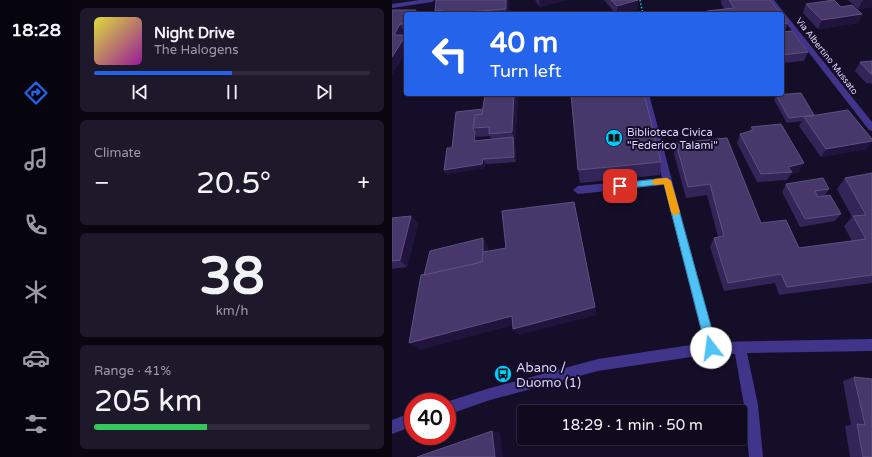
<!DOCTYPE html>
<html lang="en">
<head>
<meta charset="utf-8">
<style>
  body { margin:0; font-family:"Varela Round",sans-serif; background:#1e182b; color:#f1f3f6; height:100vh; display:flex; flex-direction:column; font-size:15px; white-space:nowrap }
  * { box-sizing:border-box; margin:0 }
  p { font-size:13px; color:#9c9aa4 }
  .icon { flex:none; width:22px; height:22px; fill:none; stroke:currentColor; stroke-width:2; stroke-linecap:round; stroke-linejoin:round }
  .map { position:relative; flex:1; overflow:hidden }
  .panel { display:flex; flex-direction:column; gap:8px; padding:8px; background:#090610; width:320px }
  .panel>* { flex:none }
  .hud { position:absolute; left:12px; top:12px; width:380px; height:84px; border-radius:4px; box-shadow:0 1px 3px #0004,0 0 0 1px #302b3c; background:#2563eb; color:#fff; overflow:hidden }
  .speed { position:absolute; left:12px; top:393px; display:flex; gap:8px; font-size:20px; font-weight:700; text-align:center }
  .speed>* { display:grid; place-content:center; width:52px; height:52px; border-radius:50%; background:#100a1e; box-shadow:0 1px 3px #0004,0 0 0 1px #302b3c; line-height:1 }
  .speed .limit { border:6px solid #d22; background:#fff; color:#111 }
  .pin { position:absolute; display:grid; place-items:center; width:34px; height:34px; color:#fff; margin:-17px; border-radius:8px; box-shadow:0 2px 6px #0006 }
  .me { position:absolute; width:44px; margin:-22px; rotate:345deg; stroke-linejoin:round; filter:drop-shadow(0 0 3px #0008) }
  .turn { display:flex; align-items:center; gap:14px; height:84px; padding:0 20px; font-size:18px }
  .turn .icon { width:52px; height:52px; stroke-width:2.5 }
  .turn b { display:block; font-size:28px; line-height:34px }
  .big { font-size:30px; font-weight:600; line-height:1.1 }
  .panel .card { flex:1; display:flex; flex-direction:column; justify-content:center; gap:6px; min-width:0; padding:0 14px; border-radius:6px; background:#1e182b }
  .panel .dial { align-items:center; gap:0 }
  .dial b { font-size:52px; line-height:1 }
  .song { display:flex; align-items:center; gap:12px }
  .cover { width:48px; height:48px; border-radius:6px; background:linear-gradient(135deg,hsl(60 70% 55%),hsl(300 70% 35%)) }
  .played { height:4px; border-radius:2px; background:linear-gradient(90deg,#2563eb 50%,#302b3c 50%) }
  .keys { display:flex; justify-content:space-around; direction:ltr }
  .heat { display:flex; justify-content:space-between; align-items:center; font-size:22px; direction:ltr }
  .charge { height:6px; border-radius:3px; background:linear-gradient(90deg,#34c759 41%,#302b3c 0) }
  .trip { position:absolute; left:125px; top:405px; width:230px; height:40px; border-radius:4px; background:#100a1e; box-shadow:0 1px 3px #0004,0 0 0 1px #302b3c; font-weight:600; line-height:40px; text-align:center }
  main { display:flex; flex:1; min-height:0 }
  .menu { display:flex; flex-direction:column; width:72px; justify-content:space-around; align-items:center; background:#06040c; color:#9c9aa4 }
  .menu .icon { width:28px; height:28px }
  .menu .selected { color:#2563eb }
  .menu b { font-size:18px; color:#f1f3f6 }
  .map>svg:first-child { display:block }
</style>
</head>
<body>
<main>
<nav class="menu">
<b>18:28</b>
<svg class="icon selected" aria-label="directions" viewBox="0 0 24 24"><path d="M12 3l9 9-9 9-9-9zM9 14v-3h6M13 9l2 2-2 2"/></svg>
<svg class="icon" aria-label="music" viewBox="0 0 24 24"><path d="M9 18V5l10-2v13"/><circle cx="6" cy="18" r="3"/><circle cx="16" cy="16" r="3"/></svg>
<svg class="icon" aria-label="phone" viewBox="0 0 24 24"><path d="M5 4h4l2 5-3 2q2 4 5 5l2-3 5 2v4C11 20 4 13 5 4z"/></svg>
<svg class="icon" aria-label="climate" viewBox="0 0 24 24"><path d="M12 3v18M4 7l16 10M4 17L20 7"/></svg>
<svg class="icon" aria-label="car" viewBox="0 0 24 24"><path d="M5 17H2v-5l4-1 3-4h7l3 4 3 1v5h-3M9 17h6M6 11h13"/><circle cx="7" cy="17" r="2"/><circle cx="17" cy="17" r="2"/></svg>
<svg class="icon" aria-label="filters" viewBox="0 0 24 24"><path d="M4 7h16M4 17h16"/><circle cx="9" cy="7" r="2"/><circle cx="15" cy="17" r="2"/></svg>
</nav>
<section class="panel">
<div class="card">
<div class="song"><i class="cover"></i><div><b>Night Drive</b><p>The Halogens</p></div></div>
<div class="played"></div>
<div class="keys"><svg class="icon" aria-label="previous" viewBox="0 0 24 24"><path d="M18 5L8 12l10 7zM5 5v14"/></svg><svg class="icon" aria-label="pause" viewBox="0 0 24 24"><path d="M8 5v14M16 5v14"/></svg><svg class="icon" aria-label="next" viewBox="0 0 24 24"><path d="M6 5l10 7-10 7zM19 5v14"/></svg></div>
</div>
<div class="card"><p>Climate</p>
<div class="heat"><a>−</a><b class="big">20.5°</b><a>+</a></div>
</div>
<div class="card dial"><b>38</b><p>km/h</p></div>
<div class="card"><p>Range · 41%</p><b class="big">205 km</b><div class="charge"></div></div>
</section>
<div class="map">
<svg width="480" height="457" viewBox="0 0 480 457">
  <rect width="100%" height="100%" fill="#150e28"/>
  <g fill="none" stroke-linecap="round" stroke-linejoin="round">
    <polyline stroke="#26bdc2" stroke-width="1.5" stroke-dasharray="1.5 2" stroke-linecap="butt" points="248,0 251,14"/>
    <g fill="#40358b" fill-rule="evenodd">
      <polygon points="28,0 43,0 40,2 0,8 0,4"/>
      <polygon points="376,0 382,0 480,122 480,131 477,130 390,18 390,14 387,14"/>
      <polygon points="249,94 257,94 323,342 480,339 480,351 355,353 366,405 371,457 357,457 352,405 343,354 319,354 206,371 98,400 55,415 55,402 54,402 98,388 206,359 312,343 272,185 186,194 181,190 186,186 270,178"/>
      <polygon points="21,412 21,426 0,434 0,420"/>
    </g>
  </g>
  <g fill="#342558" fill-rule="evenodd">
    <polygon points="117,0 117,14 44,14"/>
    <polygon points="143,0 174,0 148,7"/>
    <polygon points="212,0 246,0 246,9 228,14 224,14"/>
    <polygon points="329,0 378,0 389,14 314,14 315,11 332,9 329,3"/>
    <polygon points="456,0 480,0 480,7 466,9"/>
    <polygon points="414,4 449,7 470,14 466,23 426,29 411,13"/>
    <polygon points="0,10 14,14 14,33 12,33 12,35 14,52"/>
    <polygon points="390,15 396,23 393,32 416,52 412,61 390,63"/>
    <polygon points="480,61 480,84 478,83 474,83 463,71 468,62"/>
    <path d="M93 94H124L126 98 123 141 124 162 94 164 92 168 54 174 52 170 60 148 91 109ZM98 136 99 139 85 140V137Z"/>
    <polygon points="384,95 422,115 422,116 475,149 429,157 407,126 410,121 395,123 382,100"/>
    <polygon points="359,127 407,172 399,174 395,180 365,182 345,143 348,134 358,131"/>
    <polygon points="284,143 369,223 407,248 460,241 452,226 460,217 445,189 453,178 480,173 480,283 387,295 383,283 332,291 318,247 322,238 326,237 315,195 294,198 282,154"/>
    <polygon points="269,162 268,175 188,183 186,170"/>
    <polygon points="394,184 437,189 432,196 449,214 443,221 408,227 390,192"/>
    <polygon points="19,216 26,224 15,267 0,269 0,218"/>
    <polygon points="462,377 480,457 458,457 453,426 459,425 451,381"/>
  </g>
  <g fill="#20143d">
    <polygon points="114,0 117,0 117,14 115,14 114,9"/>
    <polygon points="147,0 174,0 148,7"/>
    <polygon points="246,0 246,9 228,14 225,14 225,6"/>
    <polygon points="471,0 480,0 480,7 466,9"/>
    <polygon points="24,10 26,14 22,14"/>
    <polygon points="50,10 52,14 44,14 43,11"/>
    <polygon points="470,14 466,23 426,29 430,20"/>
    <polygon points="8,24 12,33 7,44 2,35"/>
    <polygon points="14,35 14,52 0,75 0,57"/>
    <polygon points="122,94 124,94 126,98 123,141 120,132"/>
    <polygon points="83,133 85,137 84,145 82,141"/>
    <polygon points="121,137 123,141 124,162 122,157"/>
    <polygon points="480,141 480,142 475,149 429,157 434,149"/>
    <polygon points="91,159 94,164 92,168 54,174 52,170"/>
    <polygon points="412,163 407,172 399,174 400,172 396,167"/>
    <polygon points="182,202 205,315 127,335 121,329"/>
    <polygon points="19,216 26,224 15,267 8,260"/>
    <polygon points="91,238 96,246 97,271 31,278"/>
    <polygon points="120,316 125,324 28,350 17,343"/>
    <polygon points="100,431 108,433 111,457 103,457"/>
  </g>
  <g fill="#46386a" stroke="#5e5181">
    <polygon points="44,0 114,0 114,9 50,14 50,10 43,11"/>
    <polygon points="219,0 246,0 225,6"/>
    <polygon points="337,0 378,0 389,14 317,14 315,11 342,8"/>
    <polygon points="442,0 449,7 460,5 470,14 430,20 414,4"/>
    <polygon points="0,10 24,10 22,14 14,14 14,24 8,24 2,35 14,35 0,57"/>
    <polygon points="390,15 396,23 390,24"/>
    <polygon points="400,31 416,52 390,55 390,32"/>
    <polygon points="480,61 480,74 479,74 468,62"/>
    <polygon points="409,93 422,115 397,118 384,95"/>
    <polygon points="93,94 122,94 120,132 97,134 97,127 81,128 83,115 90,114"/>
    <polygon points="179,94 252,94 269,162 186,170"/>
    <polygon points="91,109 90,114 83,115 81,128 83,133 82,141 121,137 122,157 91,159 90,164 52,170 55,148 60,148 64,112"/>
    <polygon points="456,110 480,139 480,141 434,149 412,117"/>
    <polygon points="389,124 412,163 396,167 400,172 369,174 348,134 362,130 359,127"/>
    <polygon points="335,138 369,223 394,220 407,248 474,239 461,216 474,215 453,178 480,173 480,275 395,287 389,274 336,283 322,238 332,236 318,184 296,187 284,143"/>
    <polygon points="431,178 437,189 423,191 426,197 438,195 449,214 413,219 394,184"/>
    <polygon points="182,202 203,307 121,329 120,316 17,343 29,275 90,262 91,252 114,248 110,211"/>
    <polygon points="19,216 8,260 0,261 0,218"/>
    <polygon points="91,238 91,252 90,262 32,275 38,251"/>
    <polygon points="462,377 480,379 480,457 471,457 465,424 473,425"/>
    <polygon points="100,431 103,457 25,457"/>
  </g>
  <polygon fill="#4fc3f7" stroke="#337fa1" points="275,178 279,181 325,348 323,352 319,353 316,352 314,348 272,184 228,189 224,186 228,183"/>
  <polygon fill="#f59e0b" points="275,178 279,181 288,212 283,216 279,212 272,184 263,185 259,182 263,179"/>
  <defs>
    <symbol id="library-disc" viewBox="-11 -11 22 22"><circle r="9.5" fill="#01ceff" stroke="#150e28"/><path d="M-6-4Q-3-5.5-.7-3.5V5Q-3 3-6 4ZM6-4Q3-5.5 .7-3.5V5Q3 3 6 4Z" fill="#111"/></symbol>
    <symbol id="bus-disc" viewBox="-11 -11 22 22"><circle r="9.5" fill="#01ceff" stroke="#150e28"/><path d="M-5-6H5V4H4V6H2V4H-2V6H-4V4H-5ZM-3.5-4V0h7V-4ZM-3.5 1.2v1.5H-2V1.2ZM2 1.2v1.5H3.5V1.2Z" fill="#111"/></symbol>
  </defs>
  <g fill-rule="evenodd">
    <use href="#library-disc" x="212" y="128" width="20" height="20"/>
    <use href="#bus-disc" x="101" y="364" width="20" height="20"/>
  </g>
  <g text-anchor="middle" stroke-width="4" stroke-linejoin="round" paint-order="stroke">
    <g font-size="9" fill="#ded5ff" stroke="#150e28">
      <text transform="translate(435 56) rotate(52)" y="3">Via Albertino Mussato</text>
    </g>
    <g font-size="11" fill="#ded5ff" stroke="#150e28" text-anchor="start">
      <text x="235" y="136">Biblioteca Civica<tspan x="235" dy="13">"Federico Talami"</tspan></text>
    </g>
    <g font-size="13" fill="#ded5ff" stroke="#150e28" text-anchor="start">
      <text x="124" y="372">Abano /<tspan x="124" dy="15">Duomo (1)</tspan></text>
    </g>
  </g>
</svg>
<div class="speed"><div class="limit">40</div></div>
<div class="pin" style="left:228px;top:186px;background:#d93025"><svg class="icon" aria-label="arrive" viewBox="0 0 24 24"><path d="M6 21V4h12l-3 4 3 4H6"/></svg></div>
<svg class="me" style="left:319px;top:348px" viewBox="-20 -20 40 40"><circle r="19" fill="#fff"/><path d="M0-13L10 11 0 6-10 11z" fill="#4fc3f7"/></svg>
<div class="trip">18:29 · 1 min · 50 m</div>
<div class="hud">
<div class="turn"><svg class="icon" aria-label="left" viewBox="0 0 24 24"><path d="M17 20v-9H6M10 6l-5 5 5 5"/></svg><div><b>40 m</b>Turn left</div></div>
</div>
</div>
</main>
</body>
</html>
